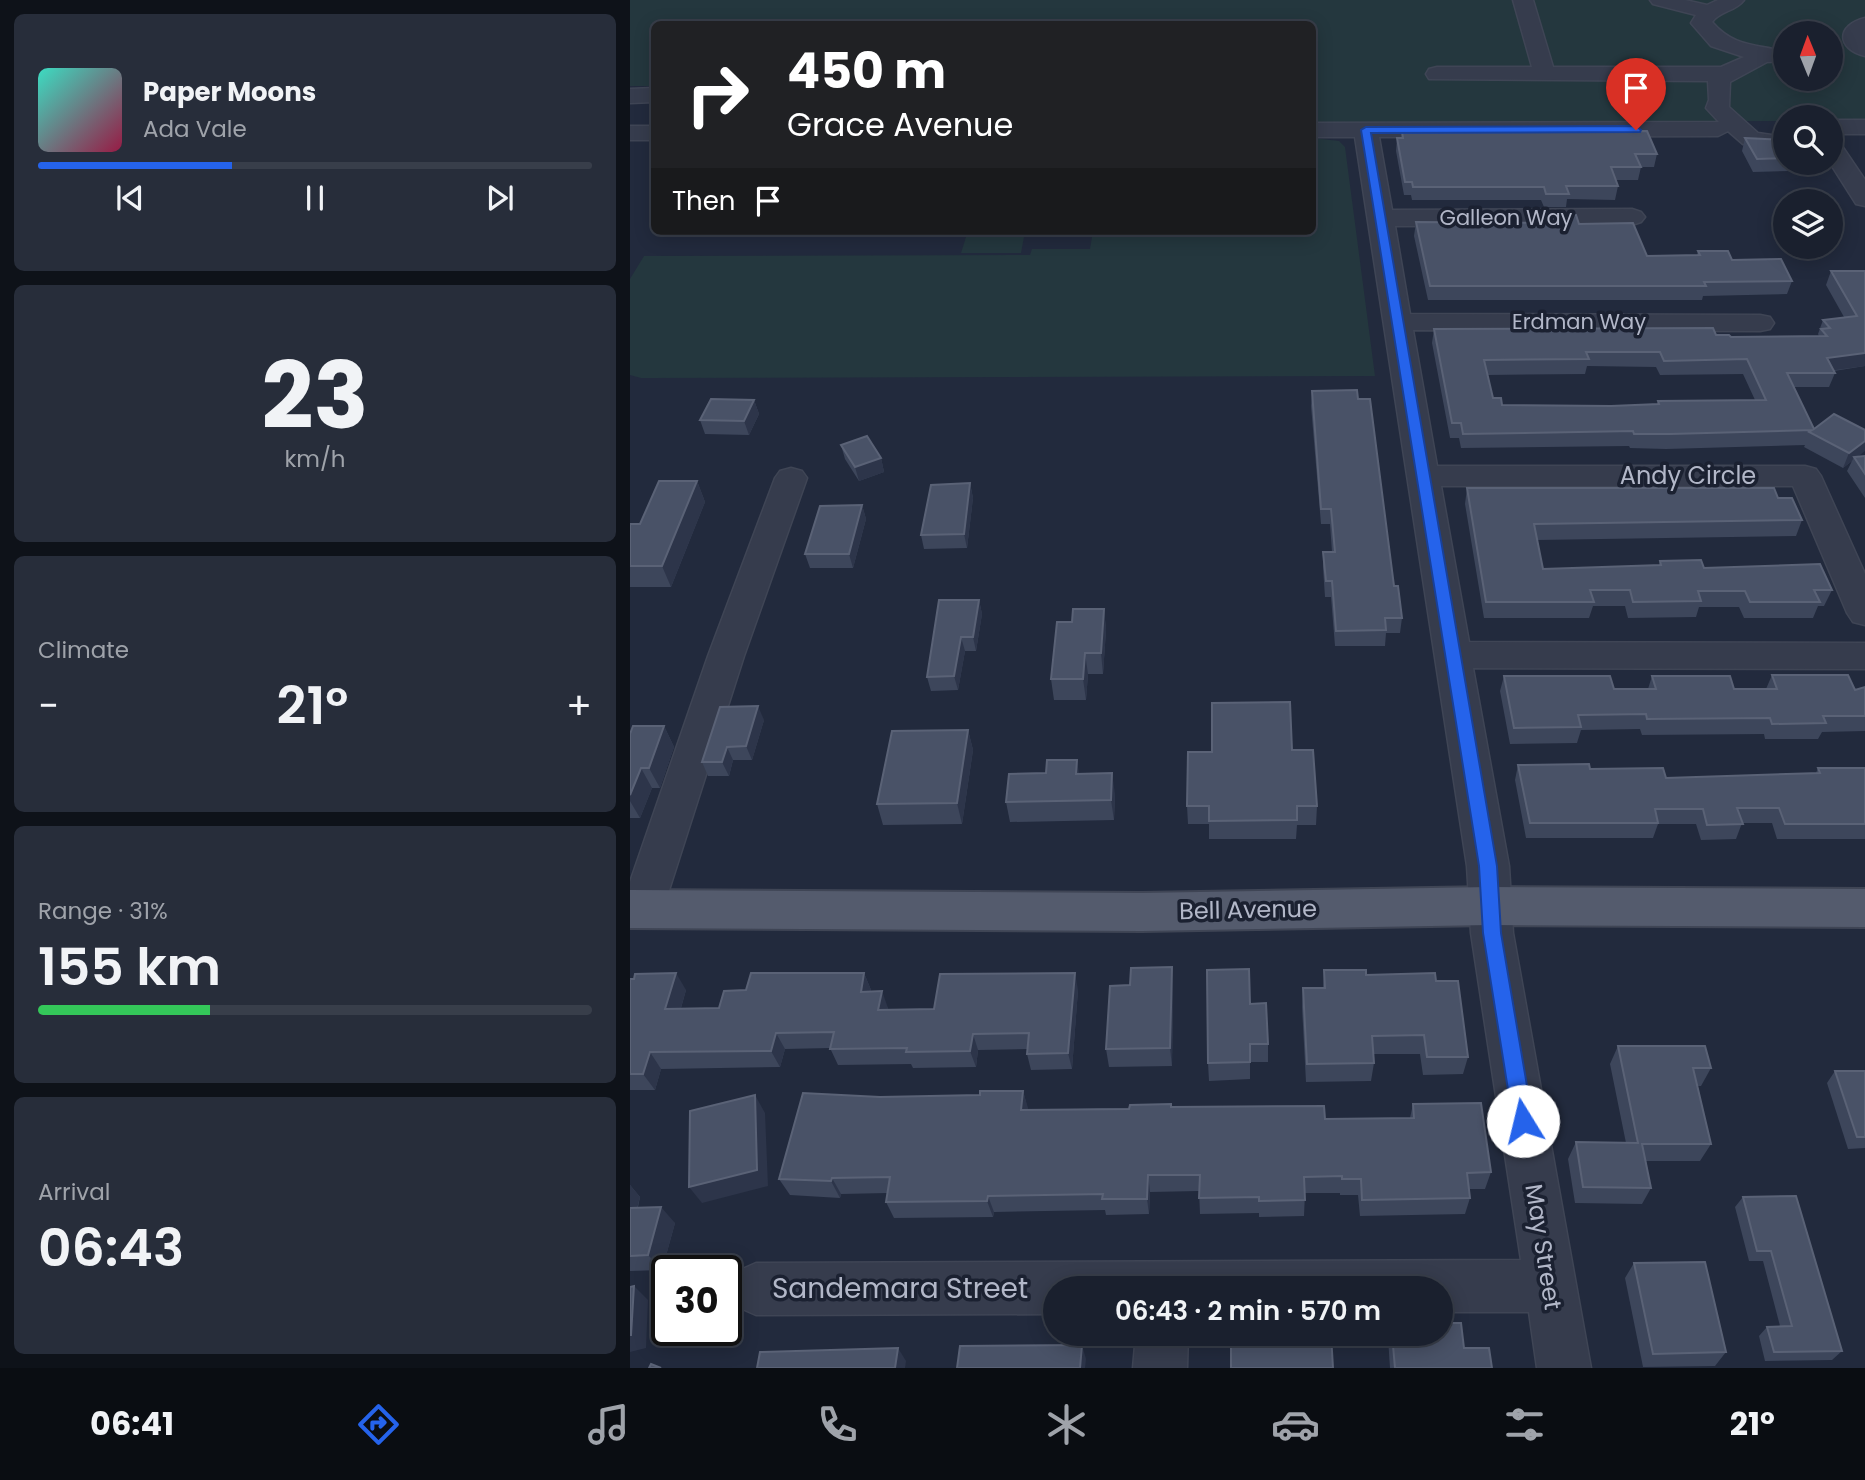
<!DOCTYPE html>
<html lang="en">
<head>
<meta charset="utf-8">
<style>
  body { margin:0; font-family:Poppins,sans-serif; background:#272d3a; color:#f1f3f6; height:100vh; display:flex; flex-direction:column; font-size:26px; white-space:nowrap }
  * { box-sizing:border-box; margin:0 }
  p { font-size:23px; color:#9fa3aa }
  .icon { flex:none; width:38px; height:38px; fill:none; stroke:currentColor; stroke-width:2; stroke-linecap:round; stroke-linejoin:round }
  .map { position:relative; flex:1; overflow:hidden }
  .side { display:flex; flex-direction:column; gap:14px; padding:14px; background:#0e1219; width:630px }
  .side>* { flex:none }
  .top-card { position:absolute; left:21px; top:21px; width:665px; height:214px; border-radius:10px; box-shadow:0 4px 18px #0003,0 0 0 2px #383e4a; background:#202124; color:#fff; overflow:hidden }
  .needle { width:46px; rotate:359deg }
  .fabs { position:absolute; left:1143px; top:21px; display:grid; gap:14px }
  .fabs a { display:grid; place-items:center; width:70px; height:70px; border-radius:50%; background:#1a202e; box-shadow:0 4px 18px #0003,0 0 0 2px #383e4a; font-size:35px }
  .speed { position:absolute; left:21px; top:1255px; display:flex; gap:14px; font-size:35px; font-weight:700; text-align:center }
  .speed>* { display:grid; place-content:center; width:91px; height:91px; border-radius:50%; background:#1a202e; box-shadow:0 4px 18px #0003,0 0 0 2px #383e4a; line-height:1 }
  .speed .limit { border:4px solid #111; border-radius:10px; background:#fff; color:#111 }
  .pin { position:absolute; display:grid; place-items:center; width:60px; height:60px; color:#fff; margin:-72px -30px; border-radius:50% 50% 50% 0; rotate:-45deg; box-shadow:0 0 7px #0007 }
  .pin .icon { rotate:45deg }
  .me { position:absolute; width:77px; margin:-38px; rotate:351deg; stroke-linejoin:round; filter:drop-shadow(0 0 5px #0008) }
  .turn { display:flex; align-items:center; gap:24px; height:147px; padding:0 21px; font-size:32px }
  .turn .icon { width:91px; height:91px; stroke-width:2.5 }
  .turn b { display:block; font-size:49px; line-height:60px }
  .then { display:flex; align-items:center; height:66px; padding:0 21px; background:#0003; gap:14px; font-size:26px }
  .big { font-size:52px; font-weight:600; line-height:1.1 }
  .side .tile { flex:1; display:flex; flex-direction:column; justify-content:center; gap:10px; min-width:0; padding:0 24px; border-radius:10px; background:#272d3a }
  .side .dial { align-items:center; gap:0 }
  .dial b { font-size:91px; line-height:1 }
  .song { display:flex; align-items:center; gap:21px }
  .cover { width:84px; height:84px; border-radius:10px; background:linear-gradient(135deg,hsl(170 70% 55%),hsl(340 70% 35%)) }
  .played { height:7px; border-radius:4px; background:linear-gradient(90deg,#2563eb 35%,#383e4a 35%) }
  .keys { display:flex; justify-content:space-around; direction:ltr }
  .heat { display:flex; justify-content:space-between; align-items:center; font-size:38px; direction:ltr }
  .charge { height:10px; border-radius:5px; background:linear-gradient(90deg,#34c759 31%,#383e4a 0) }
  .trip { position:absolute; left:413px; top:1276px; width:410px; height:70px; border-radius:35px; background:#1a202e; box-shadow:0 4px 18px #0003,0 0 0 2px #383e4a; font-weight:600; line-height:70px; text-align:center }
  .menu { display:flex; height:112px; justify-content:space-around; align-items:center; background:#0a0d12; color:#9fa3aa }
  .menu .icon { width:49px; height:49px }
  .menu .selected { color:#2563eb }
  .menu b { font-size:32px; color:#f1f3f6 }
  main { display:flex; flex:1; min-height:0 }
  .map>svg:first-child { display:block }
</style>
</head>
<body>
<main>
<section class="side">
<div class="tile">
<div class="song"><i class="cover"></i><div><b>Paper Moons</b><p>Ada Vale</p></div></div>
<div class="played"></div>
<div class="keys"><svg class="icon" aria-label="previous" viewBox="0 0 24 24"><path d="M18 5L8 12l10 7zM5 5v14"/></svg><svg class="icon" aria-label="pause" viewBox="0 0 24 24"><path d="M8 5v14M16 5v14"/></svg><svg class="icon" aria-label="next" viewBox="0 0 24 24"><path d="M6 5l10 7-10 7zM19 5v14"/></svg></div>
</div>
<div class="tile dial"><b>23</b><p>km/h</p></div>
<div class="tile"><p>Climate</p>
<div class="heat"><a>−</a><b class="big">21°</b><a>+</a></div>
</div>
<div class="tile"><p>Range · 31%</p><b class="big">155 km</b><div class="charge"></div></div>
<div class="tile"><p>Arrival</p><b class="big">06:43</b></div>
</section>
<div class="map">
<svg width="1235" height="1368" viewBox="0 0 1235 1368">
  <rect width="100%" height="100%" fill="#222a3d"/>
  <g fill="#24373e" fill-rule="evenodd">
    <path d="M0 0H1235V121H1201L1200 117H1155V121L683 123 682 24H24V86H0ZM1155 33H1200V79H1155Z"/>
    <polygon points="683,138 709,141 715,147 745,376 11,378 0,375 0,279 14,256 400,255 402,249 460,249 463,231 682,231"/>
    <polygon points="336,237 394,237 391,253 331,253"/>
  </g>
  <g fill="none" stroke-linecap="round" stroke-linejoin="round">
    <defs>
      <g id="minor">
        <path d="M883 0H903L923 67H1091L1114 57 1081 46 1061 23 1066 15 1023 4 1020 0H1055L1077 5 1088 0H1114C1106 11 1090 11 1082 22 1103 46 1123 44 1152 51L1155 56 1152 61 1137 62 1100 82 1099 107 1128 133 1155 137V151L1113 144 1098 131 1088 136 749 137 762 210 1002 209 1011 212 1015 217 1011 222 1002 225 765 226 780 314 1130 315 1140 317 1144 323 1140 329 1130 331 783 330 807 466H1175L1186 469 1191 476 1235 574V625L1223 622 1217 613 1163 486H811L839 642 1235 643V669L843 668 879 866 883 933 961 1368H907L899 1312H810V1288H425V1314L126 1315 108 1307 100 1289 108 1271 126 1263 891 1260 841 933 837 866 725 137H682V123L1089 122 1076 108 1079 100 1078 81 799 79 796 74 799 69 807 67H902Z"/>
        <path d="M1235 18V56C1206 49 1206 25 1235 18Z"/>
        <polygon points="24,88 24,102 0,103 0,89"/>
        <rect x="1200" y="120" width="35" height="14"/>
        <rect x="0" y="126" width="24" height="14"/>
        <polygon points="1200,138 1208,140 1235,180 1235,206 1226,204 1200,163"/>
        <polygon points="161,468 172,471 177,478 114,656 33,909 27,922 12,927 0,923 0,882 78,656 145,478 150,471"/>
        <polygon points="506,1334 558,1334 557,1368 503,1368"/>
      </g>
      <polygon id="major" points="859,887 1235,889 1235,927 859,925 512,931 0,928 0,890 512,893"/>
    </defs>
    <use href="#minor" stroke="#3f4555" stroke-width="3"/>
    <use href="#major" stroke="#3f4555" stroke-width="4"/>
    <use href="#minor" fill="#363c4d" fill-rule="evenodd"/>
    <use href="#major" fill="#545b6d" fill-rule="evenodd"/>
  </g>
  <g fill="#3d465b" fill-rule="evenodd">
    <polygon points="772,132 1027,154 1024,167 1011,167 1008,180 986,180 988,186 985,200 937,199 936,207 914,207 911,200 782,200 781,195 774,195 766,151 767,138 771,138"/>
    <polygon points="1115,138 1155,144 1155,163 1162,163 1160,171 1123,172 1112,151"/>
    <polygon points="923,215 949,224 1017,256 1067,255 1068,251 1102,260 1162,281 1157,294 1073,296 1072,300 798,300 784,236 786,222 921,223"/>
    <polygon points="165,231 307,231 306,236 269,236 268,232 165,232"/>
    <path d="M1201 271H1235V366L1204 371 1205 373 1199 387H1164L1184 429 1228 456H1235V498L1217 471 1222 461 1213 468 1174 447 1175 445 1036 449 1000 448 999 446 831 448 829 438H820L802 343 804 329 1086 335 1101 337 1189 336 1188 334 1193 320 1214 317 1196 285ZM957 366 1026 367 1030 375 1113 374 1125 400 1028 401 1027 404 981 406 872 405 863 398 857 375 955 374Z"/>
    <polygon points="682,391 764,586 772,618 770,633 756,633 755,646 705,646 701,597 695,597 693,568 693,552 702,552 700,524 691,524 681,406"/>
    <polygon points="124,400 129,414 119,435 75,434 70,420"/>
    <polygon points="211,445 251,458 254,472 229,481 215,459"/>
    <polygon points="67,481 75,502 41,587 0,587 0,524 10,524"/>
    <polygon points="340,483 343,498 337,548 294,549 291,535"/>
    <polygon points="837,488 1148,498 1172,520 1166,536 907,540 913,569 1029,565 1030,561 1202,590 1194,606 1188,606 1183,618 1114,618 1109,607 1069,607 1066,617 998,618 995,606 963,606 959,618 854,618 835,504"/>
    <polygon points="232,505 236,519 223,568 180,568 175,554"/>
    <polygon points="349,600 352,614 346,651 335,651 328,690 301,691 297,677"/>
    <polygon points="474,609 476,630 473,674 458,674 456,700 424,700 421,679 442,622"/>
    <polygon points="1142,675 1225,690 1235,687 1235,731 1192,732 1188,739 1135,739 1134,734 1012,735 1010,729 951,730 947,743 880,744 870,691 874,676 984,689 1018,689 1022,676 1104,689 1136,689"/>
    <polygon points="134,720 122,760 103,760 99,776 78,776 72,762"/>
    <polygon points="34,726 44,747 30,788 22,788 10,818 0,818 0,734"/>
    <polygon points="338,730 343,750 332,824 253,825 247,804"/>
    <polygon points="662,750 687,806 686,825 667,825 666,839 579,839 579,824 558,824 557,806"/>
    <polygon points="888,765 960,769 1036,778 1186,773 1188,768 1235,768 1235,839 1147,839 1142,823 1112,823 1106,839 1071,840 1066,824 1028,824 1023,838 896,838 885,780"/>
    <polygon points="449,774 485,794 484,820 380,822 376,802"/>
    <polygon points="694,970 806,981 838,1057 833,1074 793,1075 790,1054 743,1054 744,1063 741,1081 676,1082 672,1007 673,988 693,988"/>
    <polygon points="234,973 241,990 241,992 258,1008 258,1010 304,1009 448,990 442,1069 401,1070 397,1054 398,1049 348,1050 346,1067 283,1068 281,1064 208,1065 200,1048 155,1049 150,1067 31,1069 25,1090 0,1090 0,979 56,990 51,1008 89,1008 116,990"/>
    <polygon points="500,985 543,986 542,1066 479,1067 476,1049"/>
    <polygon points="620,1004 638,1044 638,1062 620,1062 620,1079 579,1081 578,1063"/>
    <polygon points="988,1046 1081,1068 1071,1086 1067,1086 1081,1144 1070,1161 1016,1161 1021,1188 1012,1204 945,1203 938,1159 946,1142 996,1143 980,1064"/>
    <polygon points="1205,1071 1235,1071 1235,1148 1218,1149 1197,1083"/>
    <polygon points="393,1091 398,1110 542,1107 695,1119 780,1118 783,1104 861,1172 855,1189 839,1189 840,1198 835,1214 730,1216 728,1195 710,1195 710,1193 675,1193 674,1216 629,1217 629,1213 570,1214 569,1191 520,1192 519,1214 476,1215 475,1210 364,1212 363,1217 264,1218 256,1202 257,1193 211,1194 210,1198 160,1195 149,1179 250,1097 350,1095"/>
    <polygon points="0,1185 10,1197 8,1207 45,1223 32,1270 0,1271"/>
    <polygon points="1113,1197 1212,1351 1202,1360 1135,1361 1129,1336 1137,1327 1150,1326 1133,1261 1119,1261 1105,1207"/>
    <polygon points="1004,1263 1096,1352 1085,1366 1013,1367 995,1278"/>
    <polygon points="759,1334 810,1334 862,1368 760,1368 758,1338"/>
  </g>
  <g fill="#2d354a">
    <polygon points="1235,353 1235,366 1191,372 1197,358"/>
    <polygon points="124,400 129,414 119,435 114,421"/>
    <polygon points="1235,441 1235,451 1225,459 1224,457 1222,461 1213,468 1219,453"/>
    <polygon points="251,458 254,472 229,481 225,467"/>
    <polygon points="67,481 75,502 41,587 32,566"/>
    <polygon points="340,483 343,498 337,548 334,534"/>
    <polygon points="232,505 236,519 223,568 219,554"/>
    <polygon points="349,600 352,614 346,651 343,637"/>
    <polygon points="474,609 476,630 473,674 471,653"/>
    <polygon points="331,637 335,651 328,690 324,676"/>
    <polygon points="455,653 458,674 456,700 453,679"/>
    <polygon points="128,706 134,720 122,760 116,746"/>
    <polygon points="34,726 44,747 30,788 19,768"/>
    <polygon points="338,730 343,750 332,824 327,803"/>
    <polygon points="97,747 103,760 99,776 92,762"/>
    <polygon points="447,760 450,780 446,774"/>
    <polygon points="11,768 22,788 10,818 0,801 0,795"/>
    <polygon points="482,773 485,794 484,820 481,800"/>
    <polygon points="542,967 543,986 542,1066 540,1048"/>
    <polygon points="46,973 56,990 46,1025 35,1009"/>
    <polygon points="234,973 241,990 238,1009 231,992"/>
    <polygon points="445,973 448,990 442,1069 438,1053"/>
    <polygon points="252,991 258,1008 255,1026 248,1010"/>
    <polygon points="146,1033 155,1049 150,1067 141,1051"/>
    <polygon points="343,1034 348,1050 346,1067 340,1051"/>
    <polygon points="20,1052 31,1069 25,1090 13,1074"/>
    <polygon points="393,1091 398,1108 396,1128 391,1110"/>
    <polygon points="125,1095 135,1113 138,1186 72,1203 59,1187"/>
    <polygon points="518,1175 520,1192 519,1214 517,1199"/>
    <polygon points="202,1178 211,1194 210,1198 201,1181"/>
    <polygon points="0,1185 10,1197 3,1224 0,1220"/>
    <polygon points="358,1196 364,1212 363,1217 357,1201"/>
    <polygon points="31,1207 45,1223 32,1270 18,1255"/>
    <polygon points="4,1286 18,1300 16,1348 0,1352 0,1335"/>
    <polygon points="452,1345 456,1359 455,1368 450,1368"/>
    <polygon points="268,1348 276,1361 275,1368 265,1368"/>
  </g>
  <g fill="#495267" stroke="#5a6276" stroke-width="2" fill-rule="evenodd">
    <polygon points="1017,131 1027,154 1005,154 1011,167 981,167 988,186 936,186 939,194 916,194 914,187 783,187 782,182 775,182 767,138 773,138 772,132"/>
    <polygon points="1115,138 1153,140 1155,144 1155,158 1127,159"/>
    <polygon points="923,215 946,215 949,224 1003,223 1017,256 1070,255 1068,251 1098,251 1102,260 1151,259 1162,281 1074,282 1076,286 800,286 786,222 926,223"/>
    <path d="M1201 271H1235V353L1197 358 1205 373H1157L1184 429 1204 414 1235 430V441L1219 453 1179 432 1182 430 1040 434H1004L1003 431 833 434 831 423H822L804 329 1083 328 1086 335H1099L1101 337 1197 336 1191 329 1200 328 1193 320 1227 316ZM956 352H1030L1034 361 1117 359 1136 400 1028 401 1029 404 981 406 872 405 871 398H863L854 360 959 359Z"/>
    <polygon points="727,390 728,399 740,399 764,586 768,586 772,618 755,618 756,630 706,631 702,581 696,581 693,552 705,552 701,509 691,509 682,391"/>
    <polygon points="81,399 124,400 114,421 70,420"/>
    <polygon points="237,436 251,458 225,467 211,445"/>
    <polygon points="1235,456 1235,474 1224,457"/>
    <polygon points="29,481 67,481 32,566 0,566 0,524 10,524"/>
    <polygon points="340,483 334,534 291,535 301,485"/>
    <polygon points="837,488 1144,488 1148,498 1162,498 1172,520 904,524 913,569 1031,565 1030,561 1071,560 1074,568 1190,564 1202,590 1184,590 1190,602 1120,602 1115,591 1068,591 1071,601 1003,602 1000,590 960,590 964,602 856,602"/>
    <polygon points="232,505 219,554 175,554 190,506"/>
    <polygon points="309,600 349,600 343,637 331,637 324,676 297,677"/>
    <polygon points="443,609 474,609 471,653 455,653 453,679 421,679 427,622 442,622"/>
    <polygon points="1142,675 1218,675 1225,690 1235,687 1235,716 1193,716 1196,723 1142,724 1140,718 1017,719 1016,714 948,715 951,727 884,728 874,676 980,676 984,689 1026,689 1022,676 1100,676 1104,689 1147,689"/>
    <polygon points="660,702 662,750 683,750 687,806 667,806 667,820 579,821 579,806 557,806 558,752 582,752 582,703"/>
    <polygon points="128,706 116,746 97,747 92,762 72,762 90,707"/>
    <polygon points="3,726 34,726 19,768 11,768 0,795 0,734"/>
    <polygon points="338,730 327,803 247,804 262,731"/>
    <polygon points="417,760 447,760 446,774 482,773 481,800 376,802 379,774 416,773"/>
    <polygon points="959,764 960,769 1033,768 1036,778 1190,773 1188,768 1235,768 1235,824 1155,824 1149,808 1107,808 1113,824 1077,825 1073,809 1025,809 1028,823 900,823 888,765"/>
    <polygon points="542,967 540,1048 476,1049 480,986 500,985 501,968"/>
    <polygon points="619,969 620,1004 636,1003 638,1044 620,1044 620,1062 578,1063 577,970"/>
    <polygon points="694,970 736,970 736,975 805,973 806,981 828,981 838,1057 797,1057 794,1035 742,1036 744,1063 677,1064 673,988 695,988"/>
    <polygon points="46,973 35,1009 89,1008 94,991 116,990 121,973 234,973 231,992 252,991 248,1010 304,1009 310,974 445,973 438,1053 397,1054 399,1033 343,1034 340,1051 276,1052 277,1048 200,1049 204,1032 146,1033 141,1051 20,1052 13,1074 0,1074 0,979 4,979 5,974"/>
    <polygon points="988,1046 1075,1046 1081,1068 1063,1068 1081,1144 1012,1144 1021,1188 953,1187 946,1142 1008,1143"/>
    <polygon points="1205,1071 1235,1071 1235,1137 1227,1137"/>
    <polygon points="350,1091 393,1091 391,1110 499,1109 500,1105 541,1104 541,1107 694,1106 695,1119 784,1118 783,1104 851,1103 861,1172 837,1173 840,1198 732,1200 731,1179 712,1179 712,1176 674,1177 675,1200 629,1201 629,1197 569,1198 570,1175 518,1175 517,1199 472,1199 473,1194 358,1196 357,1201 256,1202 260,1177 202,1178 201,1181 149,1179 173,1093 250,1097 350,1095"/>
    <polygon points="125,1095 127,1170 59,1187 60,1111"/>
    <polygon points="1166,1196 1212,1351 1144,1352 1137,1327 1162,1326 1141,1251 1127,1251 1113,1197"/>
    <polygon points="31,1207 18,1255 0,1256 0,1208"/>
    <polygon points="1075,1262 1096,1352 1023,1354 1004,1263"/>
    <polygon points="4,1286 1,1335 0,1335 0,1287"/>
    <polygon points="810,1323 831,1323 834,1348 859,1348 862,1368 765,1368 762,1334 810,1334"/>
    <polygon points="601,1334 701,1334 703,1368 601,1368"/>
    <polygon points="452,1345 450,1368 327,1368 330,1346"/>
    <polygon points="268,1348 265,1368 127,1368 130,1352"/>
    <polygon points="21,1364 31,1368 19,1368"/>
  </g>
  <polygon fill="#2563eb" stroke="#184099" stroke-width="2" points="1006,126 1011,130 1010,132 741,133 867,866 871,933 903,1121 900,1128 893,1131 886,1128 883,1121 853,933 849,866 731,130 736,127"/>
  <g text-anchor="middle" stroke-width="7" stroke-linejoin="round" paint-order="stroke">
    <g font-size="21" fill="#b2b7c8" stroke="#1b2131">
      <text x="876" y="225">Galleon Way</text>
      <text x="949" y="329">Erdman Way</text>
    </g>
    <g font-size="24" fill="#b2b7c8" stroke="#1b2131">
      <text x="1058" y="484">Andy Circle</text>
      <text transform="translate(618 910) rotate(-1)" y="8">Bell Avenue</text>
      <text transform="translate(913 1247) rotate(81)" y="8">May Street</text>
    </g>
    <g font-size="28" fill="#b2b7c8" stroke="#1b2131">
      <text x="270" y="1298">Sandemara Street</text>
    </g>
  </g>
</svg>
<div class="fabs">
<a><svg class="needle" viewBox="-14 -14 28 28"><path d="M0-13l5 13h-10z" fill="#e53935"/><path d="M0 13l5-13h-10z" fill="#9fa3aa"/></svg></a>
<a><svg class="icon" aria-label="search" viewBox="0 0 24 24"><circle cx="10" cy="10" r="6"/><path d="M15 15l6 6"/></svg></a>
<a><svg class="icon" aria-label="layers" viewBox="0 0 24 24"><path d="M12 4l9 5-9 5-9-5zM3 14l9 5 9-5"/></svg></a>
</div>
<div class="speed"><div class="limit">30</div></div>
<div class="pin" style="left:1006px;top:130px;background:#d93025"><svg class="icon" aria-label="arrive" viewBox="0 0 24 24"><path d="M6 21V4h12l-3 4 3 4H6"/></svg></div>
<svg class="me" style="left:893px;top:1121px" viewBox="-20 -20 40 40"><circle r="19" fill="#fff"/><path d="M0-13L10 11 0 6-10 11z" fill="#2563eb"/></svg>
<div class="trip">06:43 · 2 min · 570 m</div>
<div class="top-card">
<div class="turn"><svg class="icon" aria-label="right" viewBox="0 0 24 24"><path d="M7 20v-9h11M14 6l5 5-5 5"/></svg><div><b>450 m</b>Grace Avenue</div></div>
<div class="then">Then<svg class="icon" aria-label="arrive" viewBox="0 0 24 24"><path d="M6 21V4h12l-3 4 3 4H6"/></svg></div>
</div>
</div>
</main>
<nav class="menu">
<b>06:41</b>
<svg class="icon selected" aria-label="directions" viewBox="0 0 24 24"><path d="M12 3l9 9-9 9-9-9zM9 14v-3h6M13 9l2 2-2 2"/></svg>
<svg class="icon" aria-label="music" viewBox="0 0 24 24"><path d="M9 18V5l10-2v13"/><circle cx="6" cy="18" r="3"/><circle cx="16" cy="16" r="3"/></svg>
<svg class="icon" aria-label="phone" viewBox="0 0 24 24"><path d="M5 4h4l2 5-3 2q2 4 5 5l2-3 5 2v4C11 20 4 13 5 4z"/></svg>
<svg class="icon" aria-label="climate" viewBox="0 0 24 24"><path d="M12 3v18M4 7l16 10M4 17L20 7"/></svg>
<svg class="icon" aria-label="car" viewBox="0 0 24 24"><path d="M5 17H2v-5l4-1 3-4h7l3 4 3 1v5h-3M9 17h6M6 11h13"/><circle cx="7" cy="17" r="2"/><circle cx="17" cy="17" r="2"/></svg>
<svg class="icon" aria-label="filters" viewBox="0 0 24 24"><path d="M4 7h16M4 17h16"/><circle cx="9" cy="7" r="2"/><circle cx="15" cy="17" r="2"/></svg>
<b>21°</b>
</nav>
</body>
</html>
